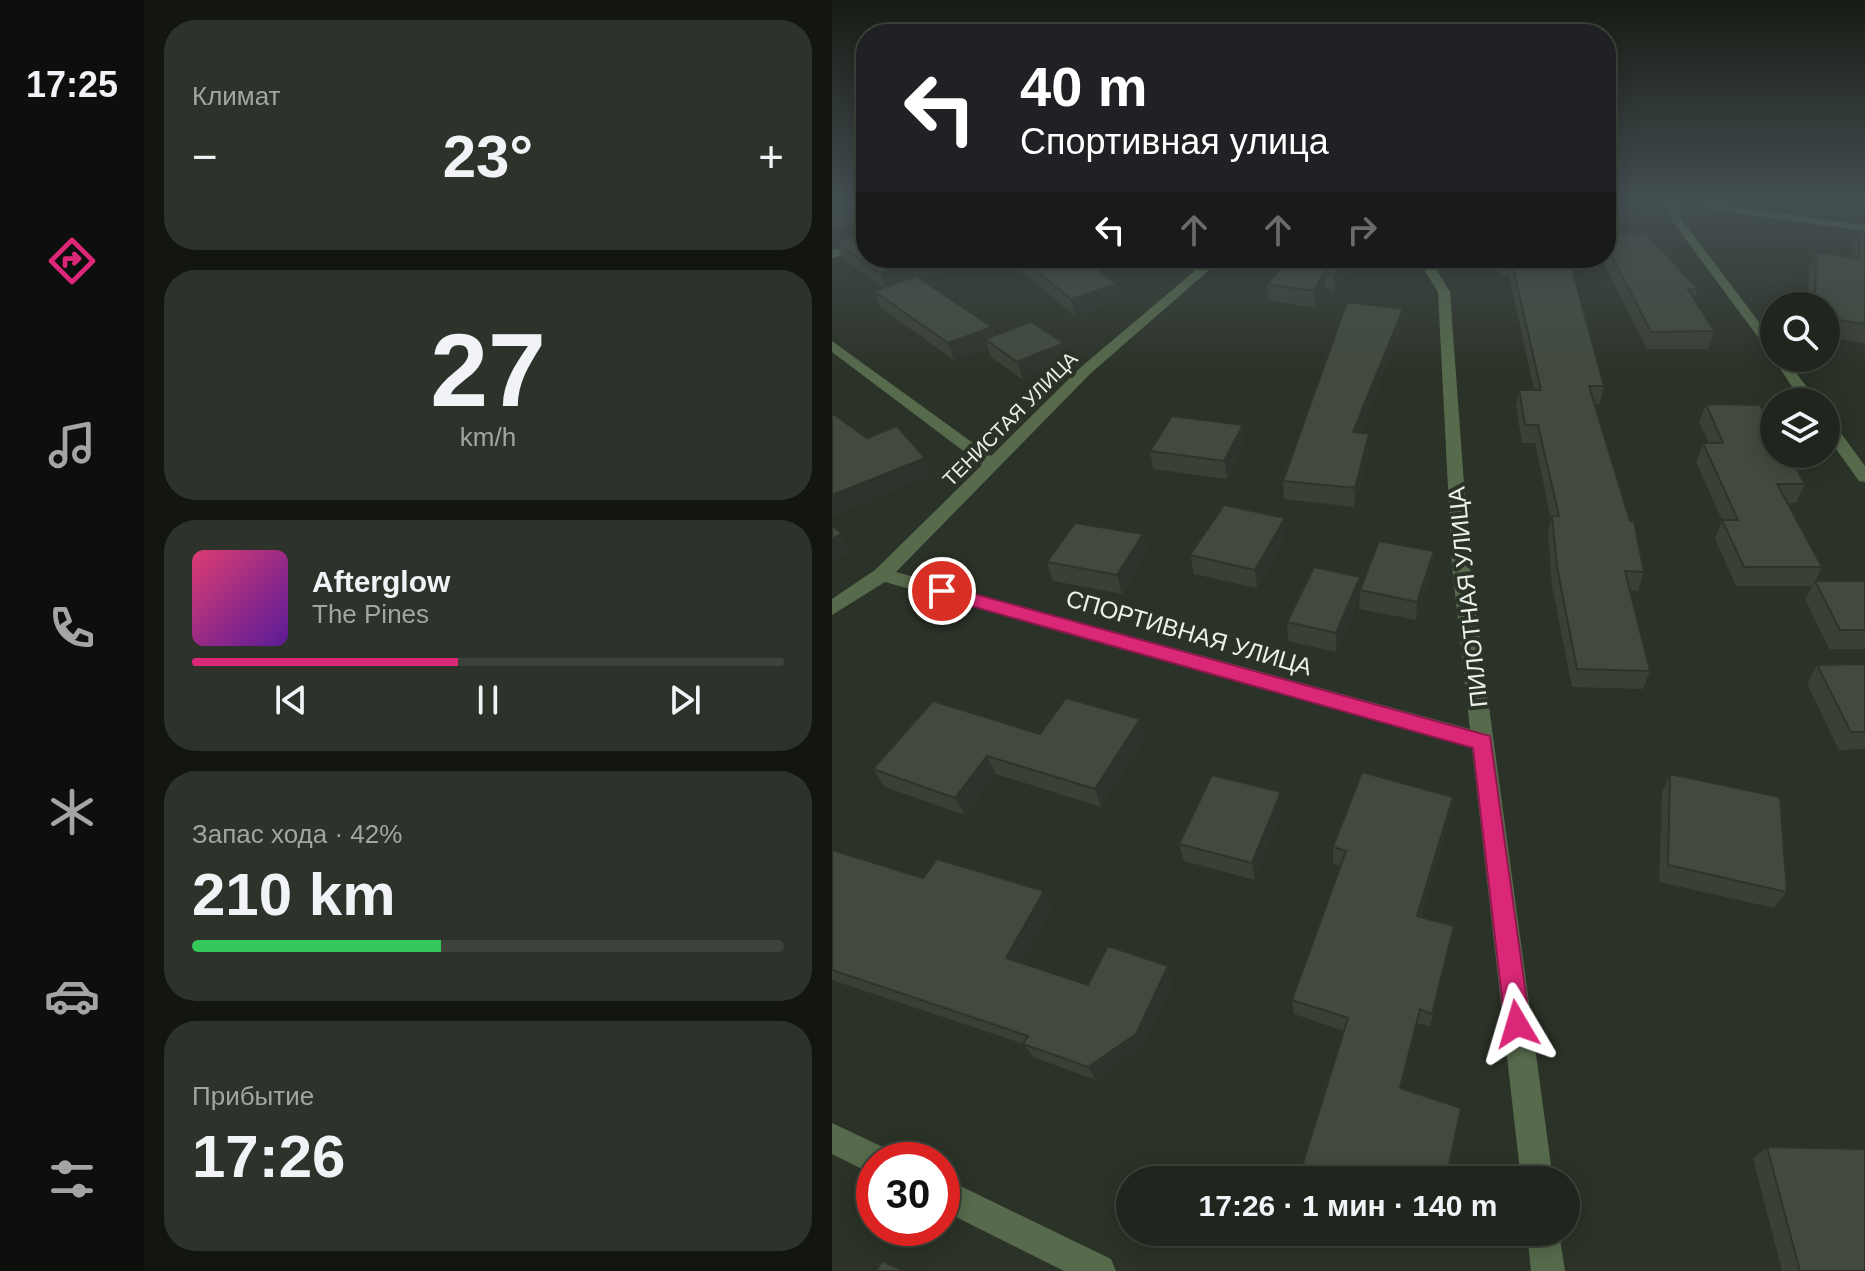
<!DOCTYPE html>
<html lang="ru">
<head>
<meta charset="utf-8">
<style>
  body { margin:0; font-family:Arial,sans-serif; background:#2d322a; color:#f1f3f6; height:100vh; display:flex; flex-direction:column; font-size:30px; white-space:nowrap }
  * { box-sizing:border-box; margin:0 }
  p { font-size:26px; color:#a2a5a4 }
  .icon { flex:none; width:44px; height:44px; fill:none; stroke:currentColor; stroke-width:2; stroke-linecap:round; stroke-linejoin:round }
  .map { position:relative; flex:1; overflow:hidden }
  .side { display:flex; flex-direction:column; gap:20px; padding:20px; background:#121510; width:688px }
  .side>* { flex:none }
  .hud { position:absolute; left:24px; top:24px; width:760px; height:244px; border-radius:32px; box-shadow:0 4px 20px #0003,0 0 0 2px #3d433b; background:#202124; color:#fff; overflow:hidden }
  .controls { position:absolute; left:928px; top:292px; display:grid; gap:16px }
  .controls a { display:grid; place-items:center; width:80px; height:80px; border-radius:50%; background:#20261d; box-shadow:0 4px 20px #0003,0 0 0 2px #3d433b; font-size:40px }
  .speed { position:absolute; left:24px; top:1142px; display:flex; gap:16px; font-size:40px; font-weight:700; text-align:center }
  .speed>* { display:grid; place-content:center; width:104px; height:104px; border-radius:50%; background:#20261d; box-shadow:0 4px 20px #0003,0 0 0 2px #3d433b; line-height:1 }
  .speed .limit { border:12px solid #d22; background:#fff; color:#111 }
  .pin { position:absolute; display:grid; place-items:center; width:68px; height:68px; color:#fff; margin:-34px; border:4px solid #fff; border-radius:50%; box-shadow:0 2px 8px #0007 }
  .me { position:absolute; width:88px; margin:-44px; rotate:353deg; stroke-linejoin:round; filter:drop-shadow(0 0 6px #0008) }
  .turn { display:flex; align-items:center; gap:28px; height:168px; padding:0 32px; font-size:36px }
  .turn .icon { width:104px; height:104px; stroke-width:2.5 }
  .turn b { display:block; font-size:56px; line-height:68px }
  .lanes { display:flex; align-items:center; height:76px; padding:0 32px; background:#0003; justify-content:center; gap:40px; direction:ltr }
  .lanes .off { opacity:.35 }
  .big { font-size:60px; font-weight:600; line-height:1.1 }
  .side .tile { flex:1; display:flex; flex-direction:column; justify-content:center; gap:12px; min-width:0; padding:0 28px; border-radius:32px; background:#2d322a }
  .side .dial { align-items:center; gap:0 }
  .dial b { font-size:104px; line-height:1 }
  .song { display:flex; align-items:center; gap:24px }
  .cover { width:96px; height:96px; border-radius:12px; background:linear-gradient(135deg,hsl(340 70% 55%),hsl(270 70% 35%)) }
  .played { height:8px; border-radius:4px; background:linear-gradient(90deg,#db2777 45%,#3d433b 45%) }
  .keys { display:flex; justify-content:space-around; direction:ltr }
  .heat { display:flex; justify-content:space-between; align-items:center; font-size:44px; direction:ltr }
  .charge { height:12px; border-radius:6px; background:linear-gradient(90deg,#34c759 42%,#3d433b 0) }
  .trip { position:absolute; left:284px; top:1166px; width:464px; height:80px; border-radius:40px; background:#20261d; box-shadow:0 4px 20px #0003,0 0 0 2px #3d433b; font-weight:600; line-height:80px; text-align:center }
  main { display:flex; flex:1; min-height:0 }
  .tab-bar { display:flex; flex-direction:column; width:144px; justify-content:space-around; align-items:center; background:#0d0f0c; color:#a2a5a4 }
  .tab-bar .icon { width:56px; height:56px }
  .tab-bar .selected { color:#db2777 }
  .tab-bar b { font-size:36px; color:#f1f3f6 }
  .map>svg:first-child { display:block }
</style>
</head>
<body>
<main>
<nav class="tab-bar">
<b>17:25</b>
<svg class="icon selected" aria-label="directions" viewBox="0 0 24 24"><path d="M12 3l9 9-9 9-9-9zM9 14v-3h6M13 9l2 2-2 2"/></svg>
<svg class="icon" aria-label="music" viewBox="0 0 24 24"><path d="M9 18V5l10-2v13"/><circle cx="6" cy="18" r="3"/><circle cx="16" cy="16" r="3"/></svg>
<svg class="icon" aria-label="phone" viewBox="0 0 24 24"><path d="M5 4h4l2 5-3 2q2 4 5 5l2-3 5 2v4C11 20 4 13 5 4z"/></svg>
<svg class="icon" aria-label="climate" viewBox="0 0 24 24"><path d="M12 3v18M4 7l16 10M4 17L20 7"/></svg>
<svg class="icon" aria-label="car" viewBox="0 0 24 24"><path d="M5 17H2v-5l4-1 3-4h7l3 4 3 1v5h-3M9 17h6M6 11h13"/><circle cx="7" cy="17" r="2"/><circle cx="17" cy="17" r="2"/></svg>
<svg class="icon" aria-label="filters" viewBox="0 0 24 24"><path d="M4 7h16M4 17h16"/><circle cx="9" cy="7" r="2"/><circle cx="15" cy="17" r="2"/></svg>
</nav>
<section class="side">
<div class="tile"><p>Климат</p>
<div class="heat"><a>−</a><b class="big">23°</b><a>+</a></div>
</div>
<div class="tile dial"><b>27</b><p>km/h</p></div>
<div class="tile">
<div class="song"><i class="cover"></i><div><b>Afterglow</b><p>The Pines</p></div></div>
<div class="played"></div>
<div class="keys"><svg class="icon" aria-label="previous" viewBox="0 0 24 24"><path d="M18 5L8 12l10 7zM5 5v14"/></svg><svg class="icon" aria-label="pause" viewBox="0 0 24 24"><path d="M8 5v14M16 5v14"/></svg><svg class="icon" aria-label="next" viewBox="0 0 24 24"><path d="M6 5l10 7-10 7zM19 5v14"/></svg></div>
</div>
<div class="tile"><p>Запас хода · 42%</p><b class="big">210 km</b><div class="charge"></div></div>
<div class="tile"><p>Прибытие</p><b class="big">17:26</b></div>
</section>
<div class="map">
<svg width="1033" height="1271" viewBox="0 0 1033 1271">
  <rect width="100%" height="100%" fill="#2b3227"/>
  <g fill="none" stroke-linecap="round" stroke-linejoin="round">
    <g fill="#576b4c" fill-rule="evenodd">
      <polygon points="841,198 867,198 896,206 1033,225 1033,231 896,212 850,201 845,206 850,220 942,342 942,358 953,358 986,402 970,402 940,356 841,222 834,206"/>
      <polygon points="34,239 34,247 0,258 0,250"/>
      <polygon points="378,258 391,258 259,373 64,572 638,729 620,566 606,292 585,258 597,258 618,292 638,566 721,1180 689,1180 640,748 53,582 0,615 0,599 43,570 150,465 0,352 0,341 159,456 249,367"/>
      <polygon points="994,419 1000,421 1033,466 1033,482 1027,481 994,435"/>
      <polygon points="0,1123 55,1149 60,1160 42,1160 42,1175 0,1154"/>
      <polygon points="110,1177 279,1259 284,1271 232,1271 110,1210"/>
      <polygon points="695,1232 727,1232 733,1271 699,1271"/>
    </g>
  </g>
  <g fill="#394035">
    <polygon points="0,198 89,279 160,327 163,335 236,361 191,380 159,357 156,348 122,360 49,308 42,291 51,288 10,258 5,246 0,248"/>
    <polygon points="1027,231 1033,232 1033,354 1032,343 994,337 994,306 976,306 977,269 984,252 1020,258 1020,247"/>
    <polygon points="774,235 866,289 862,300 882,331 876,349 815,349 769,258 774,258"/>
    <polygon points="164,258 266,258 268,266 263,267 285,284 288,301 243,316 193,274"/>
    <polygon points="457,258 525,258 502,292 493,288 483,308 436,300 435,284"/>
    <polygon points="663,258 737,258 772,386 768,404 763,404 812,572 806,591 798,590 818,671 811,689 740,687 720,585 716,534 719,519 703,443 690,443 684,407 687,390 702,390 677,275 668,275"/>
    <polygon points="570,326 528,433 537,434 537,452 522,507 452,499 451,481"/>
    <polygon points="874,404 973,484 964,503 955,503 990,567 983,581 1033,581 1033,649 997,649 973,599 980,586 904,586 883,539 890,520 864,462 871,443 877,443 867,422"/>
    <polygon points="411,425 413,443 395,479 321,469 318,451"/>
    <polygon points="311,534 315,552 290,594 221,581 215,562"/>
    <polygon points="454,537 425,588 362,574 358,555"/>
    <polygon points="602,551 600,570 584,620 527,609 528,596 504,652 456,641 455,622 528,577 528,590"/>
    <polygon points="1033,664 1033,749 1007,750 975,684 985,665"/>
    <polygon points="208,734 313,737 269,807 164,774 133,815 53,787 41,769"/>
    <polygon points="838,774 955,892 942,908 827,882 830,792"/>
    <polygon points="621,797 618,815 588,916 622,926 598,1027 585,1023 569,1088 614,1180 468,1180 467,1176 512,1031 462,1014 460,1000 508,866 501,864 501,847"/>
    <polygon points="450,810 423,880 352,861 347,844"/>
    <polygon points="0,850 91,878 212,891 221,907 189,963 256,985 342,981 311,1047 264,1080 201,1057 192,1044 0,980"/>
    <polygon points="935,1147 1033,1271 950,1271 921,1158"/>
  </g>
  <g fill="#2e342b">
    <polygon points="30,221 34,232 3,242 5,246 0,248 0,230"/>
    <polygon points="99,258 158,258 54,290 48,273"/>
    <polygon points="248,258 266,258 268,266 251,272"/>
    <polygon points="514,258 525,258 502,292 502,275"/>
    <polygon points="493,271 493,288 483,308 482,291"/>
    <polygon points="285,284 288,301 243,316 239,299"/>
    <polygon points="571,309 570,326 521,451 521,432"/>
    <polygon points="160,327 166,344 153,339 156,348 122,360 116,343"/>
    <polygon points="232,343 236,361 191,380 185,362"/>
    <polygon points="411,425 413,443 395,479 392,461"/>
    <polygon points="537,434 537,452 522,507 523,488"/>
    <polygon points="93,458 100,476 0,517 0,495"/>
    <polygon points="453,518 454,537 425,588 423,570"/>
    <polygon points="10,534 20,553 0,563 0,539"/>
    <polygon points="311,534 315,552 290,594 285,575"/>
    <polygon points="602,551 600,570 584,620 585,602"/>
    <polygon points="528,577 528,596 504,652 504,633"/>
    <polygon points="308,719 313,737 269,807 263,789"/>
    <polygon points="155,756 164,774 133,815 123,798"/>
    <polygon points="449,792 450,810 423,880 420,863"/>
    <polygon points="621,797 618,815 583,931 585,916"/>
    <polygon points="212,891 221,907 184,973 174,958"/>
    <polygon points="336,966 342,981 311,1047 264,1080 256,1067"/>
    <polygon points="588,1009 585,1023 566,1100 568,1088"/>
  </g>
  <g fill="#424a3e" stroke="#2e342b" stroke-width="2">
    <polygon points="0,198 34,198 34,258 99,258 48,273 3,242 30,233 30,221 0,230"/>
    <polygon points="1027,231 1033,232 1033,324 994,318 994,306 983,306 984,252 1027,259"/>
    <polygon points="813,232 866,289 856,289 882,331 819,332 774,244 774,235"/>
    <polygon points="189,258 251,258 285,284 239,299"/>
    <polygon points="457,258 514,258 502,275 493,271 482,291 435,284"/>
    <polygon points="670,258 737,258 772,386 757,386 798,521 802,521 812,572 793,571 818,671 745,669 725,567 720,516 727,516 706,425 693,425 687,390 709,390 679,258"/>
    <polygon points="84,276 160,327 116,343 42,291"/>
    <polygon points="515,302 571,309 521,432 537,434 523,488 451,481"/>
    <polygon points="199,322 232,343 185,362 153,339"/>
    <polygon points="874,404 928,405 942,430 942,454 956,454 973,484 945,484 990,567 912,567 890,520 906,520 871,443 891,443"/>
    <polygon points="0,413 35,438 65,426 93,458 0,495"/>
    <polygon points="340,416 411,425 392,461 318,451"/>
    <polygon points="392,505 453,518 423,570 358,555"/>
    <polygon points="243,523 311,534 285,575 215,562"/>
    <polygon points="0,525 10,534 0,539"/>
    <polygon points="547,541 602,551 585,602 528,590"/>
    <polygon points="482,567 528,577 504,633 455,622"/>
    <polygon points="983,581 1033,581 1033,630 1008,630"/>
    <polygon points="1033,664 1033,732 1019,732 985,665"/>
    <polygon points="234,698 308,719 263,789 155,756 123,798 41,769 101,701 208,734"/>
    <polygon points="530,772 621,797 585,916 622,926 600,1014 588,1009 568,1088 629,1108 614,1180 478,1180 467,1176 516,1018 460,1000 514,851 501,847"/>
    <polygon points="838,774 948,797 955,892 836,865"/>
    <polygon points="380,775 449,792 420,863 347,844"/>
    <polygon points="0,850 91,878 105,859 212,891 174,958 256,985 276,946 336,966 304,1034 256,1067 191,1044 196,1036 0,970"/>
    <polygon points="935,1147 1033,1149 1033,1271 968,1271"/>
    <polygon points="50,1261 73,1271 44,1271"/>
  </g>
  <linearGradient id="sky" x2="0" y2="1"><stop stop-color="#181c15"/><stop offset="0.53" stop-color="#444f52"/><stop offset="1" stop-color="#444f52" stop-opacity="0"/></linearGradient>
  <rect width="1033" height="376" fill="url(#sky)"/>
  <polygon fill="#db2777" stroke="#8e194d" stroke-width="2" points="110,585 658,736 698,1024 694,1033 685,1036 676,1033 673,1024 641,748 104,596 104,587"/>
  <g text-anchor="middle" stroke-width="8" stroke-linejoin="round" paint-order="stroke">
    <g font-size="20" fill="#ebf0e8" stroke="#2b3227">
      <text transform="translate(178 419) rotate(-45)" y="7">ТЕНИСТАЯ УЛИЦА</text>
    </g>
    <g font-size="24" fill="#ebf0e8" stroke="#2b3227">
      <text transform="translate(636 597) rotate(-96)" y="8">ПИЛОТНАЯ УЛИЦА</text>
      <text transform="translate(357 633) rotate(16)" y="8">СПОРТИВНАЯ УЛИЦА</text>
    </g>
  </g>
</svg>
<div class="controls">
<a><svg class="icon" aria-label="search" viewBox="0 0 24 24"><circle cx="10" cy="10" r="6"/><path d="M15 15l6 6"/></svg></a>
<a><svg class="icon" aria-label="layers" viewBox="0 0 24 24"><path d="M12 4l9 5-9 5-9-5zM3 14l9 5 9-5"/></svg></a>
</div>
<div class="speed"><div class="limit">30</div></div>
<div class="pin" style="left:110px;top:591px;background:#d93025"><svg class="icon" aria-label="arrive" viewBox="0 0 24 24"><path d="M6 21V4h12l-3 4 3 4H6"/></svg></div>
<svg class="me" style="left:685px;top:1024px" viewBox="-20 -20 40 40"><path d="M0-17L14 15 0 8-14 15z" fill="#db2777" stroke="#fff" stroke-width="4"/></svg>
<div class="trip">17:26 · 1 мин · 140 m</div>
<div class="hud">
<div class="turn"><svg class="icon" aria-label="left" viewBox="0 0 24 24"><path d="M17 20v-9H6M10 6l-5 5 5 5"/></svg><div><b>40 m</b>Спортивная улица</div></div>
<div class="lanes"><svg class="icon" aria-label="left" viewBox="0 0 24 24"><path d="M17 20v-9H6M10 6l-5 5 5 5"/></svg><svg class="icon off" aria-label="ahead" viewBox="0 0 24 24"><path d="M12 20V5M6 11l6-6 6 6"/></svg><svg class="icon off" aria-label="ahead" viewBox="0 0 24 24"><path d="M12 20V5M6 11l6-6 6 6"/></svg><svg class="icon off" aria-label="right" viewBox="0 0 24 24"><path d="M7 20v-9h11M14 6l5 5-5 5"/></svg></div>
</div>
</div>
</main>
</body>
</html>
